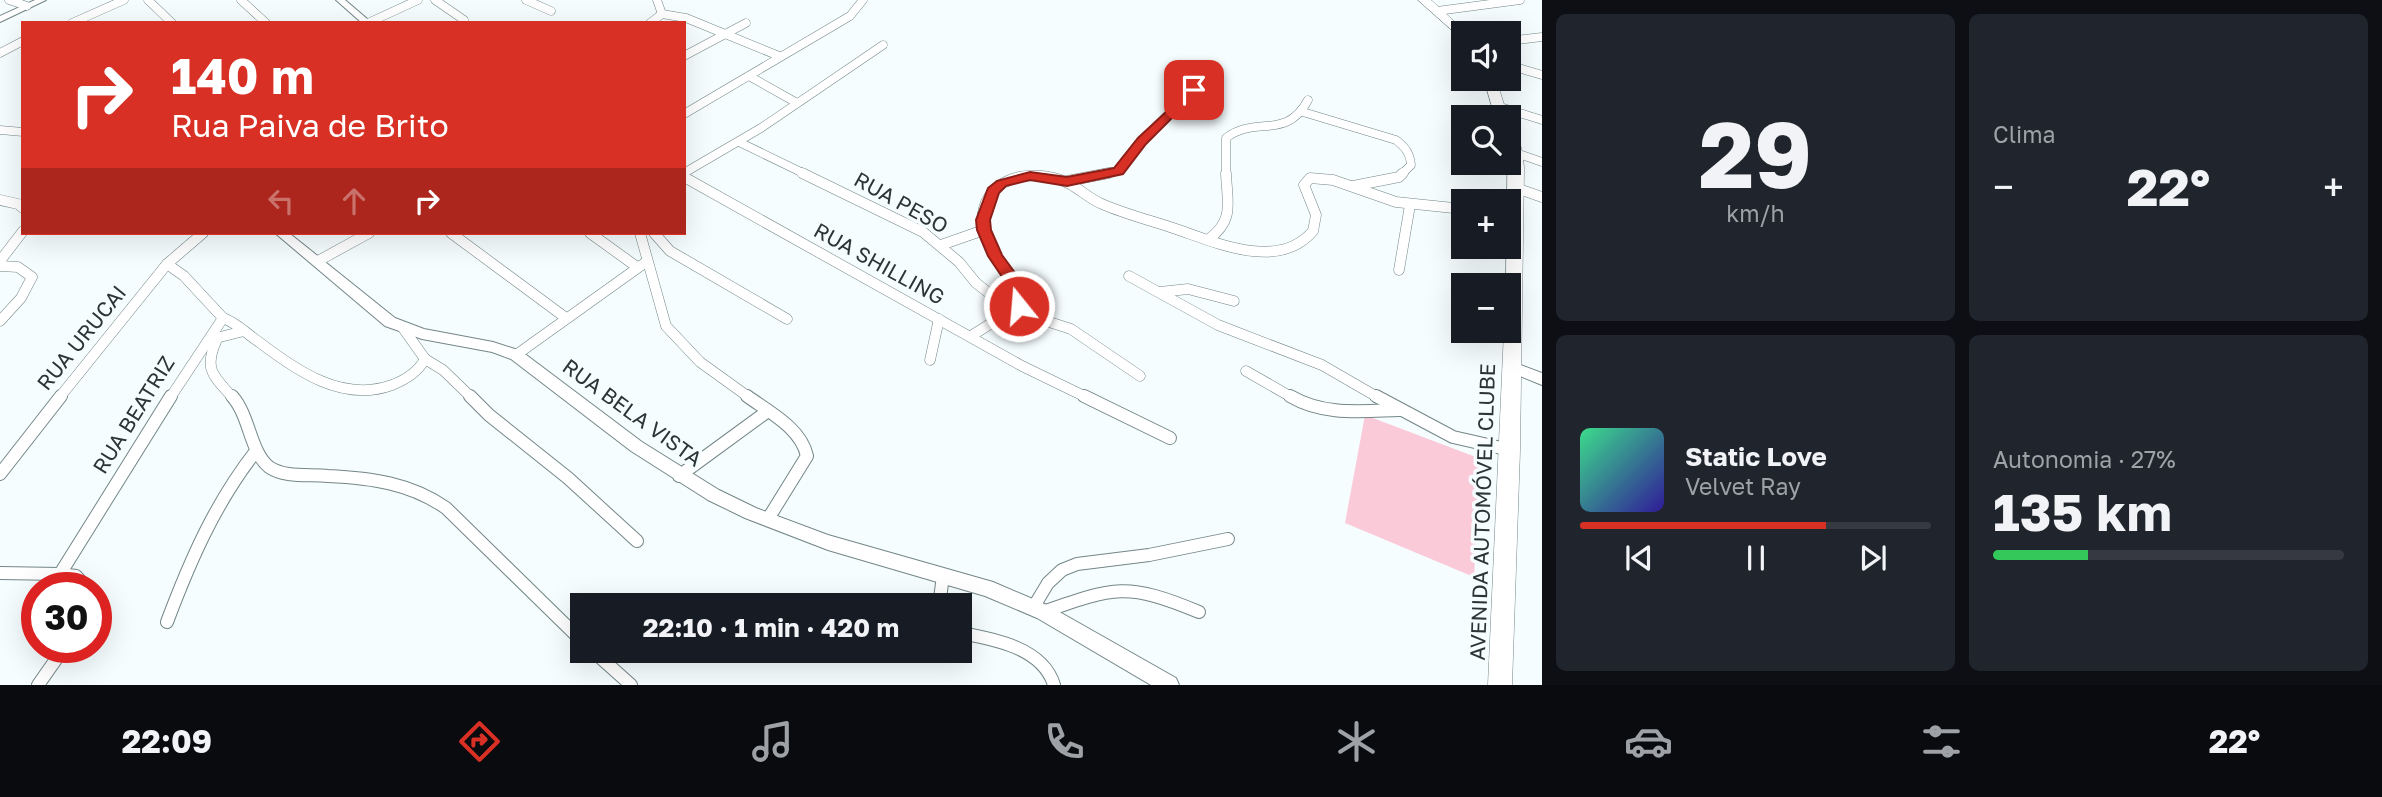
<!DOCTYPE html>
<html lang="pt">
<head>
<meta charset="utf-8">
<style>
  body { margin:0; font-family:"Golos Text",sans-serif; background:#20242c; color:#f1f3f6; height:100vh; display:flex; flex-direction:column; font-size:26px; white-space:nowrap }
  * { box-sizing:border-box; margin:0 }
  p { font-size:23px; color:#9ea1a6 }
  .icon { flex:none; width:38px; height:38px; fill:none; stroke:currentColor; stroke-width:2; stroke-linecap:round; stroke-linejoin:round }
  .map { position:relative; flex:1; overflow:hidden }
  .side { display:flex; flex-direction:column; gap:14px; padding:14px; background:#0d0f14; width:840px }
  .side>* { flex:none }
  .guide { position:absolute; left:21px; top:21px; width:665px; height:214px; border-radius:0px; box-shadow:0 7px 28px #0002; background:#d93025; color:#fff; overflow:hidden }
  .controls { position:absolute; left:1451px; top:21px; display:grid; gap:14px }
  .controls a { display:grid; place-items:center; width:70px; height:70px; border-radius:0px; background:#171b24; box-shadow:0 7px 28px #0002; font-size:35px }
  .speed { position:absolute; left:21px; top:572px; display:flex; gap:14px; font-size:35px; font-weight:700; text-align:center }
  .speed>* { display:grid; place-content:center; width:91px; height:91px; border-radius:50%; background:#171b24; box-shadow:0 7px 28px #0002; line-height:1 }
  .speed .limit { border:10px solid #d22; background:#fff; color:#111 }
  .pin { position:absolute; display:grid; place-items:center; width:60px; height:60px; color:#fff; margin:-30px; border-radius:14px; box-shadow:0 4px 10px #0006 }
  .me { position:absolute; width:77px; margin:-38px; rotate:343deg; stroke-linejoin:round; filter:drop-shadow(0 0 5px #0008) }
  .turn { display:flex; align-items:center; gap:24px; height:147px; padding:0 35px; font-size:32px }
  .turn .icon { width:91px; height:91px; stroke-width:2.5 }
  .turn b { display:block; font-size:49px; line-height:60px }
  .lanes { display:flex; align-items:center; height:66px; padding:0 35px; background:#0003; justify-content:center; gap:35px; direction:ltr }
  .lanes .off { opacity:.35 }
  .big { font-size:52px; font-weight:700; line-height:1.1 }
  .side .tile { flex:1; display:flex; flex-direction:column; justify-content:center; gap:10px; min-width:0; padding:0 24px; border-radius:10px; background:#20242c }
  .side .dial { align-items:center; gap:0 }
  .dial b { font-size:91px; line-height:1 }
  .song { display:flex; align-items:center; gap:21px }
  .cover { width:84px; height:84px; border-radius:10px; background:linear-gradient(135deg,hsl(150 70% 55%),hsl(250 70% 35%)) }
  .played { height:7px; border-radius:4px; background:linear-gradient(90deg,#d93025 70%,#363941 70%) }
  .keys { display:flex; justify-content:space-around; direction:ltr }
  .heat { display:flex; justify-content:space-between; align-items:center; font-size:38px; direction:ltr }
  .charge { height:10px; border-radius:5px; background:linear-gradient(90deg,#34c759 27%,#363941 0) }
  .side .tiles { flex:1; display:grid; gap:14px; grid-template-columns:repeat(2,1fr) }
  .trip { position:absolute; left:570px; top:593px; width:402px; height:70px; border-radius:0px; background:#171b24; box-shadow:0 7px 28px #0002; font-weight:700; line-height:70px; text-align:center }
  .dock { display:flex; height:112px; justify-content:space-around; align-items:center; background:#090b0e; color:#9ea1a6 }
  .dock .icon { width:49px; height:49px }
  .dock .on { color:#d93025 }
  .dock b { font-size:32px; color:#f1f3f6 }
  main { display:flex; flex:1; min-height:0 }
  .map>svg:first-child { display:block }
</style>
</head>
<body>
<main>
<div class="map">
<svg width="1542" height="685" viewBox="0 0 1542 685">
  <rect width="100%" height="100%" fill="#f5fdfe"/>
  <polygon fill="#fbcad9" points="1365,415 1481,459 1474,577 1345,523"/>
  <g fill="none" stroke-linecap="round" stroke-linejoin="round">
    <defs>
      <g id="minor-far2">
        <polyline points="9,0 27,6"/>
        <polyline points="148,0 172,23"/>
        <polyline points="241,0 266,23"/>
        <polyline points="435,0 464,20"/>
        <polyline points="526,0 551,11"/>
        <polyline points="657,0 662,14"/>
        <polyline points="1437,11 1520,0"/>
        <polyline points="662,14 686,18 779,56"/>
        <polyline points="72,23 124,0"/>
        <polyline points="368,23 418,0"/>
        <polyline points="650,23 662,14"/>
        <polyline points="1508,41 1542,37"/>
        <polyline points="0,53 23,41"/>
        <polyline points="684,56 746,23"/>
        <polyline points="1508,65 1542,75"/>
        <polyline points="749,76 797,103"/>
        <polyline points="1497,106 1542,120"/>
        <path d="M1303 112 1396 140C1405 147 1410 153 1411 165L1402 174"/>
        <polyline points="684,114 850,16 863,0"/>
        <polyline points="0,130 23,132"/>
        <polyline points="739,142 805,174"/>
        <polyline points="1516,153 1542,162"/>
        <polyline points="684,173 761,128 883,45"/>
        <polyline points="1100,174 1118,171 1142,141 1213,69"/>
        <path d="M1226 174V138C1256 115 1286 141 1308 100"/>
      </g>
      <g id="minor-far1">
        <polyline points="802,173 923,232 959,262 976,283 1003,304 1015,311 1071,329 1140,376"/>
        <polyline points="684,177 1022,366 1088,398"/>
        <polyline points="1067,181 1109,173"/>
        <polyline points="1353,186 1399,177 1403,173"/>
        <polyline points="1516,188 1542,197"/>
        <polyline points="0,200 18,204 23,208"/>
        <polyline points="451,233 566,318"/>
        <polyline points="590,233 637,267"/>
        <polyline points="640,233 666,326 700,362 750,398"/>
        <polyline points="654,233 670,251 787,319"/>
        <path d="M1209 239C1235 219 1227 203 1226 173"/>
        <polyline points="941,245 984,230"/>
        <polyline points="0,261 23,231"/>
        <polyline points="318,261 369,233"/>
        <polyline points="167,264 184,276 223,318 170,398"/>
        <polyline points="0,266 18,267 32,277 21,298 0,321"/>
        <polyline points="1399,270 1410,205"/>
        <polyline points="1129,276 1218,325 1322,365 1379,398"/>
        <polyline points="1160,292 1188,289 1234,301"/>
        <path d="M223 318C237 323 247 334 259 342 297 371 343 403 392 385 405 380 418 372 425 359L403 328"/>
        <path d="M971 336 1019 306C1018 271 974 245 984 208 994 172 1041 169 1070 184 1081 190 1090 199 1102 204 1125 214 1149 220 1173 228 1215 242 1278 272 1313 231L1316 215 1304 185 1310 178 1333 180 1396 202 1463 209"/>
        <polyline points="212,339 244,331"/>
        <path d="M217 339C203 370 213 375 233 398"/>
        <polyline points="516,355 646,262"/>
        <polyline points="425,359 443,370 472,398"/>
        <polyline points="930,360 939,319"/>
        <polyline points="1246,371 1293,398"/>
        <polyline points="59,398 167,264 203,233"/>
      </g>
      <g id="minor">
        <path d="M232 396C250 416 250 452 269 467 285 478 309 474 328 476 371 478 410 483 446 508L583 642"/>
        <polyline points="470,396 489,415 568,478 637,541"/>
        <path d="M747 396C769 412 801 428 807 456L768 519"/>
        <polyline points="1084,396 1170,438"/>
        <path d="M1290 396C1324 416 1361 411 1399 410"/>
        <polyline points="1376,396 1453,437 1510,450"/>
        <polyline points="0,474 61,396"/>
        <polyline points="679,476 768,411"/>
        <polyline points="0,573 60,574"/>
        <polyline points="87,588 76,576 60,574 171,396"/>
        <polyline points="939,606 943,576"/>
        <polyline points="1033,608 1048,583 1062,570 1077,564 1149,555 1228,539"/>
        <path d="M1043 612C1114 587 1127 582 1199 612"/>
        <path d="M167 622C190 561 215 503 256 451"/>
        <path d="M961 633C994 639 1043 648 1054 685"/>
        <polyline points="593,651 631,685"/>
        <polyline points="38,685 64,648"/>
      </g>
      <g id="tertiary">
        <polygon points="35,0 46,0 0,22 0,16"/>
        <polygon points="336,0 345,0 372,23 362,23"/>
        <polygon points="275,233 289,233 395,318 424,329 493,342 521,351 642,442 719,490 756,508 828,535 993,582 1049,606 1176,678 1179,685 1151,685 1037,618 985,596 828,550 745,518 708,500 631,451 511,359 492,352 422,339 385,326"/>
        <polygon points="1510,361 1542,373 1542,385 1505,370 1503,366 1505,362"/>
      </g>
      <g id="primary">
        <polygon points="1418,0 1431,0 1467,33 1463,33 1463,40"/>
        <polygon points="1484,79 1496,79 1508,117 1495,117"/>
        <path d="M1508 128C1521 134 1523 155 1524 168L1520 450 1512 685H1488L1504 331H1508V285H1506Z"/>
      </g>
    </defs>
    <use href="#minor-far2" stroke="#748688" stroke-width="9"/>
    <use href="#minor-far1" stroke="#748688" stroke-width="11"/>
    <use href="#minor" stroke="#748688" stroke-width="14"/>
    <use href="#tertiary" stroke="#748688" stroke-width="2"/>
    <use href="#primary" stroke="#748688" stroke-width="1"/>
    <use href="#minor-far2" stroke="#fff" stroke-width="8"/>
    <use href="#minor-far1" stroke="#fff" stroke-width="10"/>
    <use href="#minor" stroke="#fff" stroke-width="12"/>
    <use href="#tertiary" fill="#fff" fill-rule="evenodd"/>
    <use href="#primary" fill="#fff" fill-rule="evenodd"/>
  </g>
  <polygon fill="#d93025" stroke="#8d1f18" stroke-width="2" points="1194,86 1200,90 1146,144 1123,174 1067,186 1030,180 1006,186 999,193 990,220 991,230 1002,255 1024,285 1029,297 1024,310 1013,310 1011,290 988,256 977,230 976,220 988,188 997,181 1030,172 1067,177 1114,168 1138,138"/>
  <g text-anchor="middle" stroke-width="7" stroke-linejoin="round" paint-order="stroke">
    <g font-size="21" fill="#2c3435" stroke="#f5fdfe">
      <text transform="translate(901 203) rotate(29)" y="7">RUA PESO</text>
      <text transform="translate(879 264) rotate(29)" y="7">RUA SHILLING</text>
      <text transform="translate(82 338) rotate(-51)" y="7">RUA URUCAI</text>
      <text transform="translate(632 413) rotate(36)" y="7">RUA BELA VISTA</text>
      <text transform="translate(134 415) rotate(-58)" y="7">RUA BEATRIZ</text>
      <text transform="translate(1483 512) rotate(-88)" y="7">AVENIDA AUTOMÓVEL CLUBE</text>
    </g>
  </g>
</svg>
<div class="controls">
<a><svg class="icon" aria-label="sound" viewBox="0 0 24 24"><path d="M4 9h4l5-4v14l-5-4H4zM17 9q2 3 0 6"/></svg></a>
<a><svg class="icon" aria-label="search" viewBox="0 0 24 24"><circle cx="10" cy="10" r="6"/><path d="M15 15l6 6"/></svg></a>
<a>+</a>
<a>−</a>
</div>
<div class="speed"><div class="limit">30</div></div>
<div class="pin" style="left:1194px;top:90px;background:#d93025"><svg class="icon" aria-label="arrive" viewBox="0 0 24 24"><path d="M6 21V4h12l-3 4 3 4H6"/></svg></div>
<svg class="me" style="left:1019px;top:306px" viewBox="-20 -20 40 40"><circle r="17" fill="#d93025" stroke="#fff" stroke-width="3"/><path d="M0-11L8 9 0 5-8 9z" fill="#fff"/></svg>
<div class="trip">22:10 · 1 min · 420 m</div>
<div class="guide">
<div class="turn"><svg class="icon" aria-label="right" viewBox="0 0 24 24"><path d="M7 20v-9h11M14 6l5 5-5 5"/></svg><div><b>140 m</b>Rua Paiva de Brito</div></div>
<div class="lanes"><svg class="icon off" aria-label="left" viewBox="0 0 24 24"><path d="M17 20v-9H6M10 6l-5 5 5 5"/></svg><svg class="icon off" aria-label="ahead" viewBox="0 0 24 24"><path d="M12 20V5M6 11l6-6 6 6"/></svg><svg class="icon" aria-label="right" viewBox="0 0 24 24"><path d="M7 20v-9h11M14 6l5 5-5 5"/></svg></div>
</div>
</div>
<section class="side">
<div class="tiles">
<div class="tile dial"><b>29</b><p>km/h</p></div>
<div class="tile"><p>Clima</p>
<div class="heat"><a>−</a><b class="big">22°</b><a>+</a></div>
</div>
<div class="tile">
<div class="song"><i class="cover"></i><div><b>Static Love</b><p>Velvet Ray</p></div></div>
<div class="played"></div>
<div class="keys"><svg class="icon" aria-label="previous" viewBox="0 0 24 24"><path d="M18 5L8 12l10 7zM5 5v14"/></svg><svg class="icon" aria-label="pause" viewBox="0 0 24 24"><path d="M8 5v14M16 5v14"/></svg><svg class="icon" aria-label="next" viewBox="0 0 24 24"><path d="M6 5l10 7-10 7zM19 5v14"/></svg></div>
</div>
<div class="tile"><p>Autonomia · 27%</p><b class="big">135 km</b><div class="charge"></div></div>
</div>
</section>
</main>
<nav class="dock">
<b>22:09</b>
<svg class="icon on" aria-label="directions" viewBox="0 0 24 24"><path d="M12 3l9 9-9 9-9-9zM9 14v-3h6M13 9l2 2-2 2"/></svg>
<svg class="icon" aria-label="music" viewBox="0 0 24 24"><path d="M9 18V5l10-2v13"/><circle cx="6" cy="18" r="3"/><circle cx="16" cy="16" r="3"/></svg>
<svg class="icon" aria-label="phone" viewBox="0 0 24 24"><path d="M5 4h4l2 5-3 2q2 4 5 5l2-3 5 2v4C11 20 4 13 5 4z"/></svg>
<svg class="icon" aria-label="climate" viewBox="0 0 24 24"><path d="M12 3v18M4 7l16 10M4 17L20 7"/></svg>
<svg class="icon" aria-label="car" viewBox="0 0 24 24"><path d="M5 17H2v-5l4-1 3-4h7l3 4 3 1v5h-3M9 17h6M6 11h13"/><circle cx="7" cy="17" r="2"/><circle cx="17" cy="17" r="2"/></svg>
<svg class="icon" aria-label="filters" viewBox="0 0 24 24"><path d="M4 7h16M4 17h16"/><circle cx="9" cy="7" r="2"/><circle cx="15" cy="17" r="2"/></svg>
<b>22°</b>
</nav>
</body>
</html>
